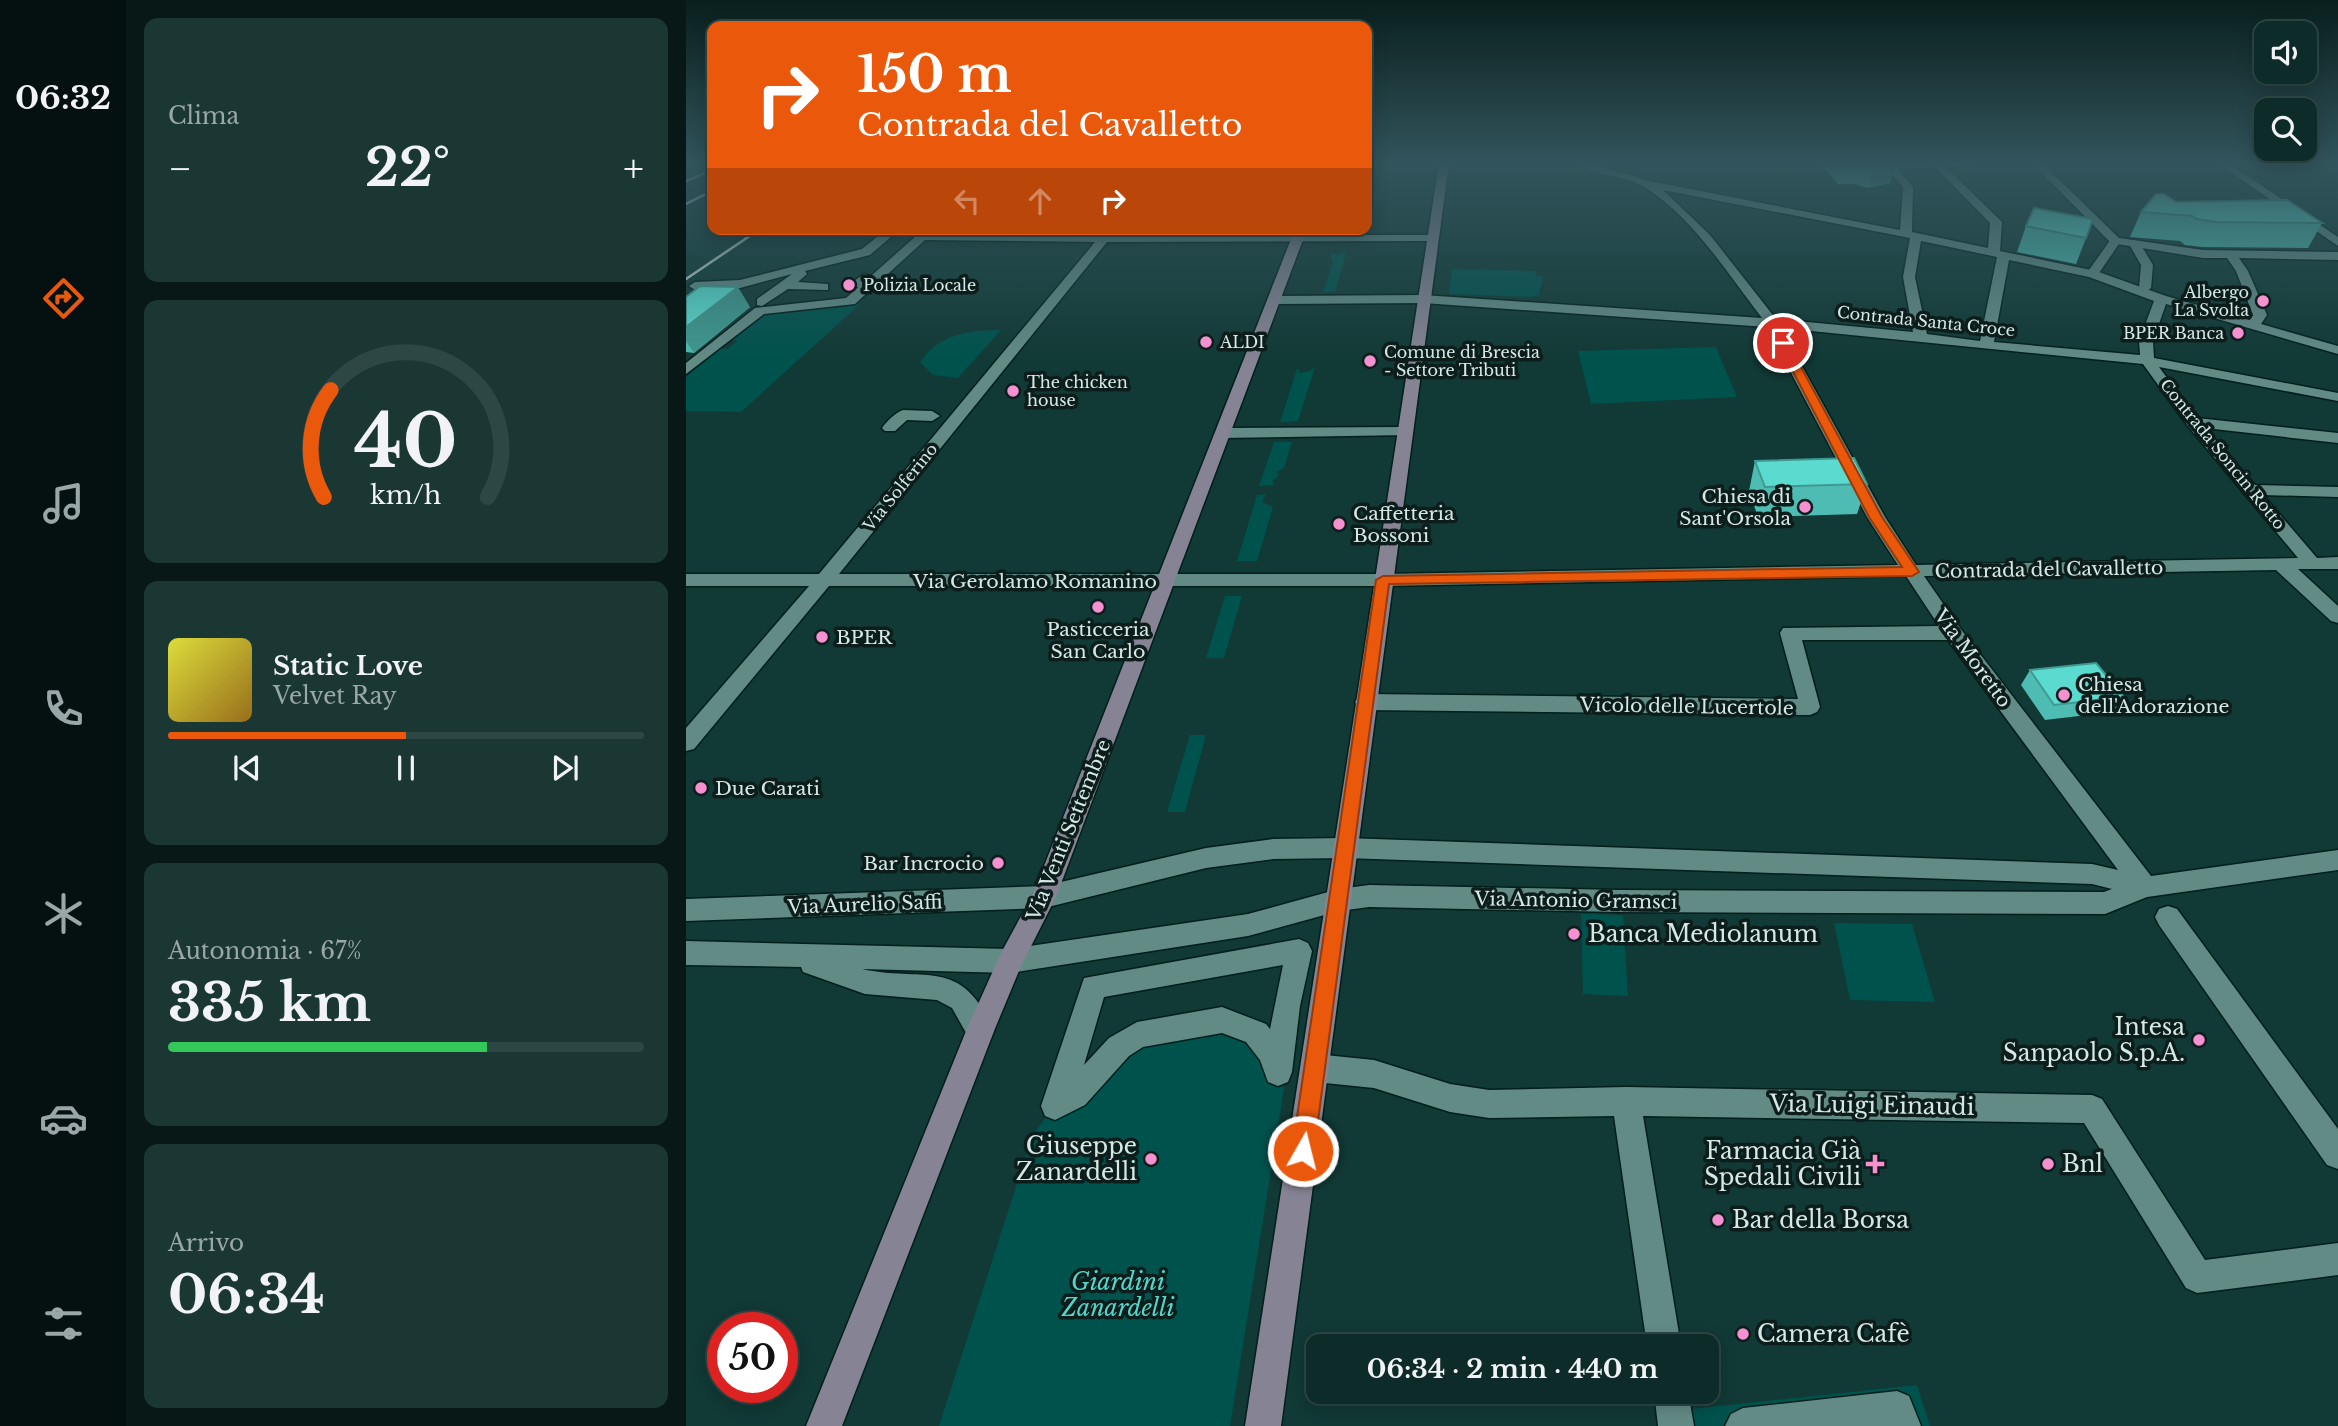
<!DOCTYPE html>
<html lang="it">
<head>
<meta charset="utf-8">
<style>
  body { margin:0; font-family:"Libre Baskerville",serif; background:#1b3734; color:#f1f3f6; height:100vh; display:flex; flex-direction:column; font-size:26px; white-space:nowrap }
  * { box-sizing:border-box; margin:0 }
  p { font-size:23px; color:#9aa7a8 }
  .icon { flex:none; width:38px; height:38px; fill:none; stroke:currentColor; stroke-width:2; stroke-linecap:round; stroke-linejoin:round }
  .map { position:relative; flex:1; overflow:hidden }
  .details { display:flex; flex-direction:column; gap:18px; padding:18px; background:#071816; width:560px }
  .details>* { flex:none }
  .banner { position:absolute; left:21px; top:21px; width:665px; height:214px; border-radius:14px; box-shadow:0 4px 18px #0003,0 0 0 2px #2d4745; background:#ea580c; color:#fff; overflow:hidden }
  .buttons { position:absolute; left:1568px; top:21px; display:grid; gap:14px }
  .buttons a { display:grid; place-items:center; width:63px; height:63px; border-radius:14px; background:#0d2b28; box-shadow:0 4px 18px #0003,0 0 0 2px #2d4745; font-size:35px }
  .speed { position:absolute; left:21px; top:1312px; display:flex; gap:14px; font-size:35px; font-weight:700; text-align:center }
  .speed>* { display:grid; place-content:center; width:91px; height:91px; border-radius:50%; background:#0d2b28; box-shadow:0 4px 18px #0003,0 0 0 2px #2d4745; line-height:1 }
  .speed .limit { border:10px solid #d22; background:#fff; color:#111 }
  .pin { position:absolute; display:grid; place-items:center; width:60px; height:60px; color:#fff; margin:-30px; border:4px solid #fff; border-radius:50%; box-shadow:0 2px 7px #0007 }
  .me { position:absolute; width:77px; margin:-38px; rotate:8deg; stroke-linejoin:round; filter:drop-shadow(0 0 5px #0008) }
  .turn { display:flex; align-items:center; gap:24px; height:147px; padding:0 35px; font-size:32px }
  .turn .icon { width:91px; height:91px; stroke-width:2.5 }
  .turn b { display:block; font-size:49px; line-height:60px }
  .lanes { display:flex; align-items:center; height:66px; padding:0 35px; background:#0003; justify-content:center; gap:35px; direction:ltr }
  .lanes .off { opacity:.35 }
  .big { font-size:52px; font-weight:700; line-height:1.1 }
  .details .tile { flex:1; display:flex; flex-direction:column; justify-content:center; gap:10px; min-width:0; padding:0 24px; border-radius:14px; background:#1b3734 }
  .details .dial { align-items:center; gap:0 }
  .dial svg { height:182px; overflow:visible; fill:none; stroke:#2d4745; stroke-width:7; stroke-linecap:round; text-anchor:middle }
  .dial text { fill:#f1f3f6; stroke:none }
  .song { display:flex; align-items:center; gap:21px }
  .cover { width:84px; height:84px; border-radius:10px; background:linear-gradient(135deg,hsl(60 70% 55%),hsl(40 70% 35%)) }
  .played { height:7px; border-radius:4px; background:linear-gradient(90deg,#ea580c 50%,#2d4745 50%) }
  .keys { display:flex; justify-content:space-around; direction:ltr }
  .heat { display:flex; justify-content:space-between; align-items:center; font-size:38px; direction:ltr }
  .charge { height:10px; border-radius:5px; background:linear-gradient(90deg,#34c759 67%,#2d4745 0) }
  .trip { position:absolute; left:620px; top:1334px; width:413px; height:70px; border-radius:14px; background:#0d2b28; box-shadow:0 4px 18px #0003,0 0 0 2px #2d4745; font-weight:700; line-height:70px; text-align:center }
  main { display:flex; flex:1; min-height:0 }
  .tabs { display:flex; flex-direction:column; width:126px; justify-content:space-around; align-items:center; background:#051110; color:#9aa7a8 }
  .tabs .icon { width:49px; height:49px }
  .tabs .current { color:#ea580c }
  .tabs b { font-size:32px; color:#f1f3f6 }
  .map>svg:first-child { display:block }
</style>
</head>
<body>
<main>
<nav class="tabs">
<b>06:32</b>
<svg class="icon current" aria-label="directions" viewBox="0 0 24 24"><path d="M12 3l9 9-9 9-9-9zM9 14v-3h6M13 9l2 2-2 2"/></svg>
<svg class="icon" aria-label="music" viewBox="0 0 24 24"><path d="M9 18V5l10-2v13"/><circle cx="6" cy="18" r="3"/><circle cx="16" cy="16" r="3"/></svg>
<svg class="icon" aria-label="phone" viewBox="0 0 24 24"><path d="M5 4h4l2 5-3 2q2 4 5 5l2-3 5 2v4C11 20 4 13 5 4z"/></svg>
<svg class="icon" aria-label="climate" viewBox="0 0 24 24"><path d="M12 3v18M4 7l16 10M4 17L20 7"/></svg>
<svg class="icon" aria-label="car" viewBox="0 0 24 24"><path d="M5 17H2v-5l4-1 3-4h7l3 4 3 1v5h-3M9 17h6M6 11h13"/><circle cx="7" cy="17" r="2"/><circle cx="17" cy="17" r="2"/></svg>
<svg class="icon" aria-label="filters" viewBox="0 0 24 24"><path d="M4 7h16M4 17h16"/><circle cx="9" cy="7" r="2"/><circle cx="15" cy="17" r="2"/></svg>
</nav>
<section class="details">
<div class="tile"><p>Clima</p>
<div class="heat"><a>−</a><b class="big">22°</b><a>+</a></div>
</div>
<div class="tile dial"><svg viewBox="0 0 100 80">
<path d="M14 69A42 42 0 1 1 86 69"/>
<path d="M14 69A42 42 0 0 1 17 22" stroke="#ea580c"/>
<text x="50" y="56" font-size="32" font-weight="700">40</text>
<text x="50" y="72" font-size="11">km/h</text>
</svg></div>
<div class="tile">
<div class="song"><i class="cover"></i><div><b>Static Love</b><p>Velvet Ray</p></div></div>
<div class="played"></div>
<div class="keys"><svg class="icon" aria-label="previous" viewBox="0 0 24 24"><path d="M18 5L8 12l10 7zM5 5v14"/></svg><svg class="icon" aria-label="pause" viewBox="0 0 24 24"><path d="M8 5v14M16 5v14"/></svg><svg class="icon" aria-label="next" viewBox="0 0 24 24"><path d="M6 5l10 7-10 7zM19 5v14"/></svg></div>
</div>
<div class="tile"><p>Autonomia · 67%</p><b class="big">335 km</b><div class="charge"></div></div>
<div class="tile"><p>Arrivo</p><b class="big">06:34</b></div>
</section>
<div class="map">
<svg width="1652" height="1426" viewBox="0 0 1652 1426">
  <rect width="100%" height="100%" fill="#113935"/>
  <g fill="#00524d">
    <polygon points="661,250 649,292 637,292 647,262 644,253 652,255"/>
    <polygon points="766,269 849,271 850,275 857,276 853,295 845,297 763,294"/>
    <polygon points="174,304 55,412 0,411 0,377 35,348 42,349 51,341 46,340 80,313"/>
    <path d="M315 330 272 378 247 375 234 362C253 334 283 330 315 330Z"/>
    <polygon points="1030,347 1051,397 905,404 892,351"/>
    <polygon points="629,367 612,421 594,422 611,369 614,370 613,373 624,371"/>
    <polygon points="588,442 606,442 598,468 591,472 593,476 587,480 588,485 573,486"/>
    <polygon points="580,494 576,502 587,507 571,561 551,561 571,495"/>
    <polygon points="539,596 556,596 538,658 520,658"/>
    <polygon points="504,735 520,735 499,812 481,812"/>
    <polygon points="895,914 937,915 942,996 897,994"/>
    <polygon points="1148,923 1226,924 1249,1002 1164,1000"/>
    <polygon points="536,1020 585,1052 598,1089 544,1426 253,1426 347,1134 369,1106 433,1047"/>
    <polygon points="1231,1385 1244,1426 1007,1426 1005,1409"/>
  </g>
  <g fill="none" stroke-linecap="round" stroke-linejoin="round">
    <defs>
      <g id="pedestrian">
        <polygon points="201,229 214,229 184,255 119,271 121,274 112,282 142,284 142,290 102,289 76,306 71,305 71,299 106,274 54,288 9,290 3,286 9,282 54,280 176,249"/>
        <polygon points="1425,239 1435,241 1413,273 1405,273 1403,270"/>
        <polygon points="1449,240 1453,242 1467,265 1465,288 1459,292 1453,288 1455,265 1443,244"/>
        <polygon points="178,274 182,275 182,281 176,287 168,287 168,281"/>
        <path d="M217 410 246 411 254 416 246 421 221 420 209 431H199L196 428C201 421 209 413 217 410Z"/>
        <polygon points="1482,906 1491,909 1652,1129 1652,1169 1641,1165 1473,925 1469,917 1473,909"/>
        <path d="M613 939 622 943 626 951 614 1006 606 1072 602 1082 592 1086 582 1082 574 1060 560 1042 536 1033 457 1047 443 1056 399 1105 369 1120 359 1116 355 1106 398 978ZM597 965 584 1029 580 1024 536 1007 451 1022 423 1038 398 1065 418 997Z"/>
        <polygon points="1211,1391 1223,1396 1235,1426 1039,1426 1045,1414 1057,1408"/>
      </g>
      <g id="minor">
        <path d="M889 163H903L963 181 1214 230 1217 187 1196 163H1295L1290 166 1260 167 1316 222 1314 251 1410 271 1480 296 1564 320 1567 315 1550 271 1541 258H1517L1425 243 1346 163H1356L1433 238 1517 250 1652 252V260L1553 258 1562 271 1581 315 1575 324 1652 346V354L1480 304 1467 341 1468 358 1652 393V401L1473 367 1511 418 1652 433V443L1519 428 1569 485 1652 487V497L1577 495 1631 558 1652 557V569H1612L1652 606V623L1645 621 1590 570 1238 576 1274 628 1465 876 1652 850V870L1461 897 1419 914 932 912 683 907 653 911 562 936 324 973 315 969 311 961 315 953 324 949 562 914 653 889 683 885 932 890 1418 892 1426 889 1406 884 659 858 587 859 520 868 358 908 349 904 346 897 349 890 358 886 520 848 587 839 659 838 1406 864 1432 870 1262 640H1116L1134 707 1131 712 1124 715 679 710 672 707 669 702 672 697 679 694 1112 699 1094 633 1097 628 1253 626 1220 576 697 586H143L8 749 0 751V728L123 586H0V574H133L409 242 239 240 169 304 78 314 0 374V363L69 308 160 298 238 229H251L247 234 415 235 420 229H432L427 235H746L752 238 746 241 421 242 153 574H697L1212 565 1181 517 1081 327 737 303 589 304 583 300 589 296 737 295 1076 318C1041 273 1009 220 960 188 940 175 909 177 889 163ZM1249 167 1304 223 1302 248 1226 232 1227 187 1212 169ZM977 190 1224 238 1217 277 1227 332 1090 319 1024 235ZM1235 241 1311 257 1294 341 1241 334 1229 277ZM1323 260 1403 277 1468 301 1453 341 1454 355 1308 342ZM1095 328 1457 364 1501 425 1612 558 1230 565 1199 517Z"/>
        <polygon points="1531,163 1542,163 1652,237 1652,246"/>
        <polygon points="718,427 726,432 723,435 537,438 529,433 537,428"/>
        <polygon points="629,1054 688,1060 764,1084 803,1090 940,1087 1406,1095 1416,1099 1519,1260 1652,1243 1652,1275 1511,1293 1500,1288 1398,1123 957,1116 995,1346 961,1346 928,1116 803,1118 764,1112 688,1088 629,1082 619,1078 615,1068 619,1058"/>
        <polygon points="968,1391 1002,1391 1008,1426 972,1426"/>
      </g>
      <g id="tertiary">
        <polygon points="358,886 367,890 370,897 367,904 358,908 0,921 0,899"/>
        <path d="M0 941 324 949 333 953 337 961 333 969 324 973 176 969C240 983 275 955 308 1031L304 1040 294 1044 284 1040 266 1008 251 1000 179 994 117 972 115 967 0 965Z"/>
      </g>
      <g id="secondary">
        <polygon points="753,163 763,163 595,1426 559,1426"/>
        <polygon points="609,229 621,229 370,897 335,966 308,1031 156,1426 120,1426 280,1031 315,953 347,894"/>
      </g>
    </defs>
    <use href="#pedestrian" stroke="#021f1c" stroke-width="3"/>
    <use href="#minor" stroke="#021f1c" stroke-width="3"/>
    <use href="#tertiary" stroke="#021f1c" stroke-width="3"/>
    <use href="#secondary" stroke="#021f1c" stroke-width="3"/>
    <use href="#pedestrian" fill="#638b86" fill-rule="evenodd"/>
    <use href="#minor" fill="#638b86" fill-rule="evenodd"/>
    <use href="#tertiary" fill="#638b86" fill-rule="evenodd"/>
    <use href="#secondary" fill="#868494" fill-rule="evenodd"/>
    <g stroke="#bcd3d0" stroke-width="2.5">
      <polyline points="0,181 26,170"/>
      <polyline points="0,204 26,191"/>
      <polyline points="0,279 74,229"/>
    </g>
  </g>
  <g fill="#4ebcb2">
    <polygon points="1133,163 1210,163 1204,183 1182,188 1169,184 1152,184"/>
    <polygon points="1490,202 1636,223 1622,248 1517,247 1499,245 1494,241 1444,237 1455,212"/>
    <polygon points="1340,226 1400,238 1390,264 1331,252"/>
    <polygon points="0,297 64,307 8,353 0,352"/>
    <polygon points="1069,461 1181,484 1171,514 1072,517 1063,491"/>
    <polygon points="1344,670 1438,697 1427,712 1359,720 1335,685"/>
  </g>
  <g fill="#409991">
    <polygon points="1195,163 1210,163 1204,183 1182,188 1188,164"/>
    <polygon points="52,287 64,307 8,353 0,341 0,327"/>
  </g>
  <g fill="#5bdbcf" stroke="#409991" stroke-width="2">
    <polygon points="1470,194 1478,194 1490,202 1601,200 1636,223 1530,222 1511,219 1506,216 1455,212"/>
    <polygon points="1348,208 1407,219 1400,238 1340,226"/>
    <polygon points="14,286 52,287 0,327 0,297"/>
    <polygon points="1168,458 1181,484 1079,487 1069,461"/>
    <polygon points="1410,663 1438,697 1368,705 1344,670"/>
  </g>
  <linearGradient id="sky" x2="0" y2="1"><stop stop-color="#091f1d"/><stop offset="0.45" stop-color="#32545c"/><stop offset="1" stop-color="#32545c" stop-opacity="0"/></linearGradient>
  <rect width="1652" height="362" fill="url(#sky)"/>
  <polygon fill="#ea580c" stroke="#983908" stroke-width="2" points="1093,340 1102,343 1196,517 1233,572 1226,576 703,584 628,1151 625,1159 617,1162 609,1159 606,1151 690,580 697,576 1216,567 1183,517 1092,343"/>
  <g fill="#f590d1" stroke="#0d1d1b" stroke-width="2.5">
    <circle cx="163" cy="285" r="7"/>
    <circle cx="1577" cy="301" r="7"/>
    <circle cx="1552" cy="333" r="7"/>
    <circle cx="520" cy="342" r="7"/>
    <circle cx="684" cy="361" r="7"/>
    <circle cx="327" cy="391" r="7"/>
    <circle cx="1119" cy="507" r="7"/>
    <circle cx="653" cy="524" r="7"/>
    <circle cx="412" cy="607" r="7"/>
    <circle cx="136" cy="637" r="7"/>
    <circle cx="1378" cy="695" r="7"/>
    <circle cx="15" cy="788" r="7"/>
    <circle cx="312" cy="863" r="7"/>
    <circle cx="888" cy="934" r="7"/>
    <circle cx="1513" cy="1040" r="7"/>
    <circle cx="465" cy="1159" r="7"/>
    <path d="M1185.5 1153.5h7v7h7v7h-7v7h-7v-7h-7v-7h7z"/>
    <circle cx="1362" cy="1164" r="7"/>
    <circle cx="1032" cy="1220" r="7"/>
    <circle cx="1057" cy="1334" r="7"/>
  </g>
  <g text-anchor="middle" stroke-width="7" stroke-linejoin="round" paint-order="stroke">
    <g font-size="16" fill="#d4e9e6" stroke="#0d1d1b" text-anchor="start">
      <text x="177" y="291">Polizia Locale</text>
      <text x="1563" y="298" text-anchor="end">Albergo<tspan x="1563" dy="18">La Svolta</tspan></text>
      <text x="1538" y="339" text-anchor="end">BPER Banca</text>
      <text x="534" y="348">ALDI</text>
      <text x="698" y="358">Comune di Brescia<tspan x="698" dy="18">- Settore Tributi</tspan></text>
      <text x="341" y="388">The chicken<tspan x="341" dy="18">house</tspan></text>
    </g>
    <g font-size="16" fill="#d4e9e6" stroke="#0d1d1b">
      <text transform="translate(1240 321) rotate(6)" y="6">Contrada Santa Croce</text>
      <text transform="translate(1537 454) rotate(51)" y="6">Contrada Soncin Rotto</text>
      <text transform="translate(214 487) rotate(-51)" y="6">Via Solferino</text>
    </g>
    <g font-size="19" fill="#d4e9e6" stroke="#0d1d1b" text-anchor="start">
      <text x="1105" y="503" text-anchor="end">Chiesa di<tspan x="1105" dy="22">Sant'Orsola</tspan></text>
      <text x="667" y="520">Caffetteria<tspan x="667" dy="22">Bossoni</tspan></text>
      <text x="412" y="636" text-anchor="middle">Pasticceria<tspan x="412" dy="22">San Carlo</tspan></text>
      <text x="150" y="644">BPER</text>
      <text x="1392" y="691">Chiesa<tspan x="1392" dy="22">dell'Adorazione</tspan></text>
      <text x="29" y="795">Due Carati</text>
      <text x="298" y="870" text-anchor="end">Bar Incrocio</text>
    </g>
    <g font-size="19" fill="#d4e9e6" stroke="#0d1d1b">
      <text transform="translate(1363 569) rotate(-1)" y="7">Contrada del Cavalletto</text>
      <text x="349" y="588">Via Gerolamo Romanino</text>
      <text transform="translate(1287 658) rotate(54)" y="7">Via Moretto</text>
      <text transform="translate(1001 706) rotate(1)" y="7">Vicolo delle Lucertole</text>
      <text transform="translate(382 830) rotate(-68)" y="7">Via Venti Settembre</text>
      <text transform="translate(890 900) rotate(1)" y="7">Via Antonio Gramsci</text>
      <text transform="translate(179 904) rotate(-2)" y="7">Via Aurelio Saffi</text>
    </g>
    <g font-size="23" fill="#d4e9e6" stroke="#0d1d1b" text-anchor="start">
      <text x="902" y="942">Banca Mediolanum</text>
      <text x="1499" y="1035" text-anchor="end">Intesa<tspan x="1499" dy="26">Sanpaolo S.p.A.</tspan></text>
      <text x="451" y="1154" text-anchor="end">Giuseppe<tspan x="451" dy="26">Zanardelli</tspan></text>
      <text x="1175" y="1159" text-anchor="end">Farmacia Già<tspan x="1175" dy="26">Spedali Civili</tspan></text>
      <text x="1376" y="1172">Bnl</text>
      <text x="1046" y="1228">Bar della Borsa</text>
      <text x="1071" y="1342">Camera Cafè</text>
    </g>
    <g font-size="23" fill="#d4e9e6" stroke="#0d1d1b">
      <text transform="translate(1186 1105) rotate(1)" y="8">Via Luigi Einaudi</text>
    </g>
    <g font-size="23" font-style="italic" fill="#54d7cb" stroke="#0d1d1b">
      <text x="432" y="1290">Giardini<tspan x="432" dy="26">Zanardelli</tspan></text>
    </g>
  </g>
</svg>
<div class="buttons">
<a><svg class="icon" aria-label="sound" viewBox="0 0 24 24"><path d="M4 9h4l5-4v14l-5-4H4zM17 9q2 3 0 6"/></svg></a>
<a><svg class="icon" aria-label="search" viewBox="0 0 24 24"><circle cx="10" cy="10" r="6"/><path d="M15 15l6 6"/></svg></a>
</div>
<div class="speed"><div class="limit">50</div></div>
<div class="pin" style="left:1097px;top:343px;background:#d93025"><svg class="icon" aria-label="arrive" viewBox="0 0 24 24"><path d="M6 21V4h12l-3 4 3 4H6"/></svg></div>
<svg class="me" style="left:617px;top:1151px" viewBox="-20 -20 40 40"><circle r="17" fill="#ea580c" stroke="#fff" stroke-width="3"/><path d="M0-11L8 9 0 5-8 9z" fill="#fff"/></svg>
<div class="trip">06:34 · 2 min · 440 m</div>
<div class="banner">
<div class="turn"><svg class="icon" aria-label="right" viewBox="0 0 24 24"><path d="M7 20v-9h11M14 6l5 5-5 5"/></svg><div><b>150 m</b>Contrada del Cavalletto</div></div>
<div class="lanes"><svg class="icon off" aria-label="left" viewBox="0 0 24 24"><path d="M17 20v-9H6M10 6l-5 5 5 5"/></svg><svg class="icon off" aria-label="ahead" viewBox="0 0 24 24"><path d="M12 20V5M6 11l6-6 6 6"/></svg><svg class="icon" aria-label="right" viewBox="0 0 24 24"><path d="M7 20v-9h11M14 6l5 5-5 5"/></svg></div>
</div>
</div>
</main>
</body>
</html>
